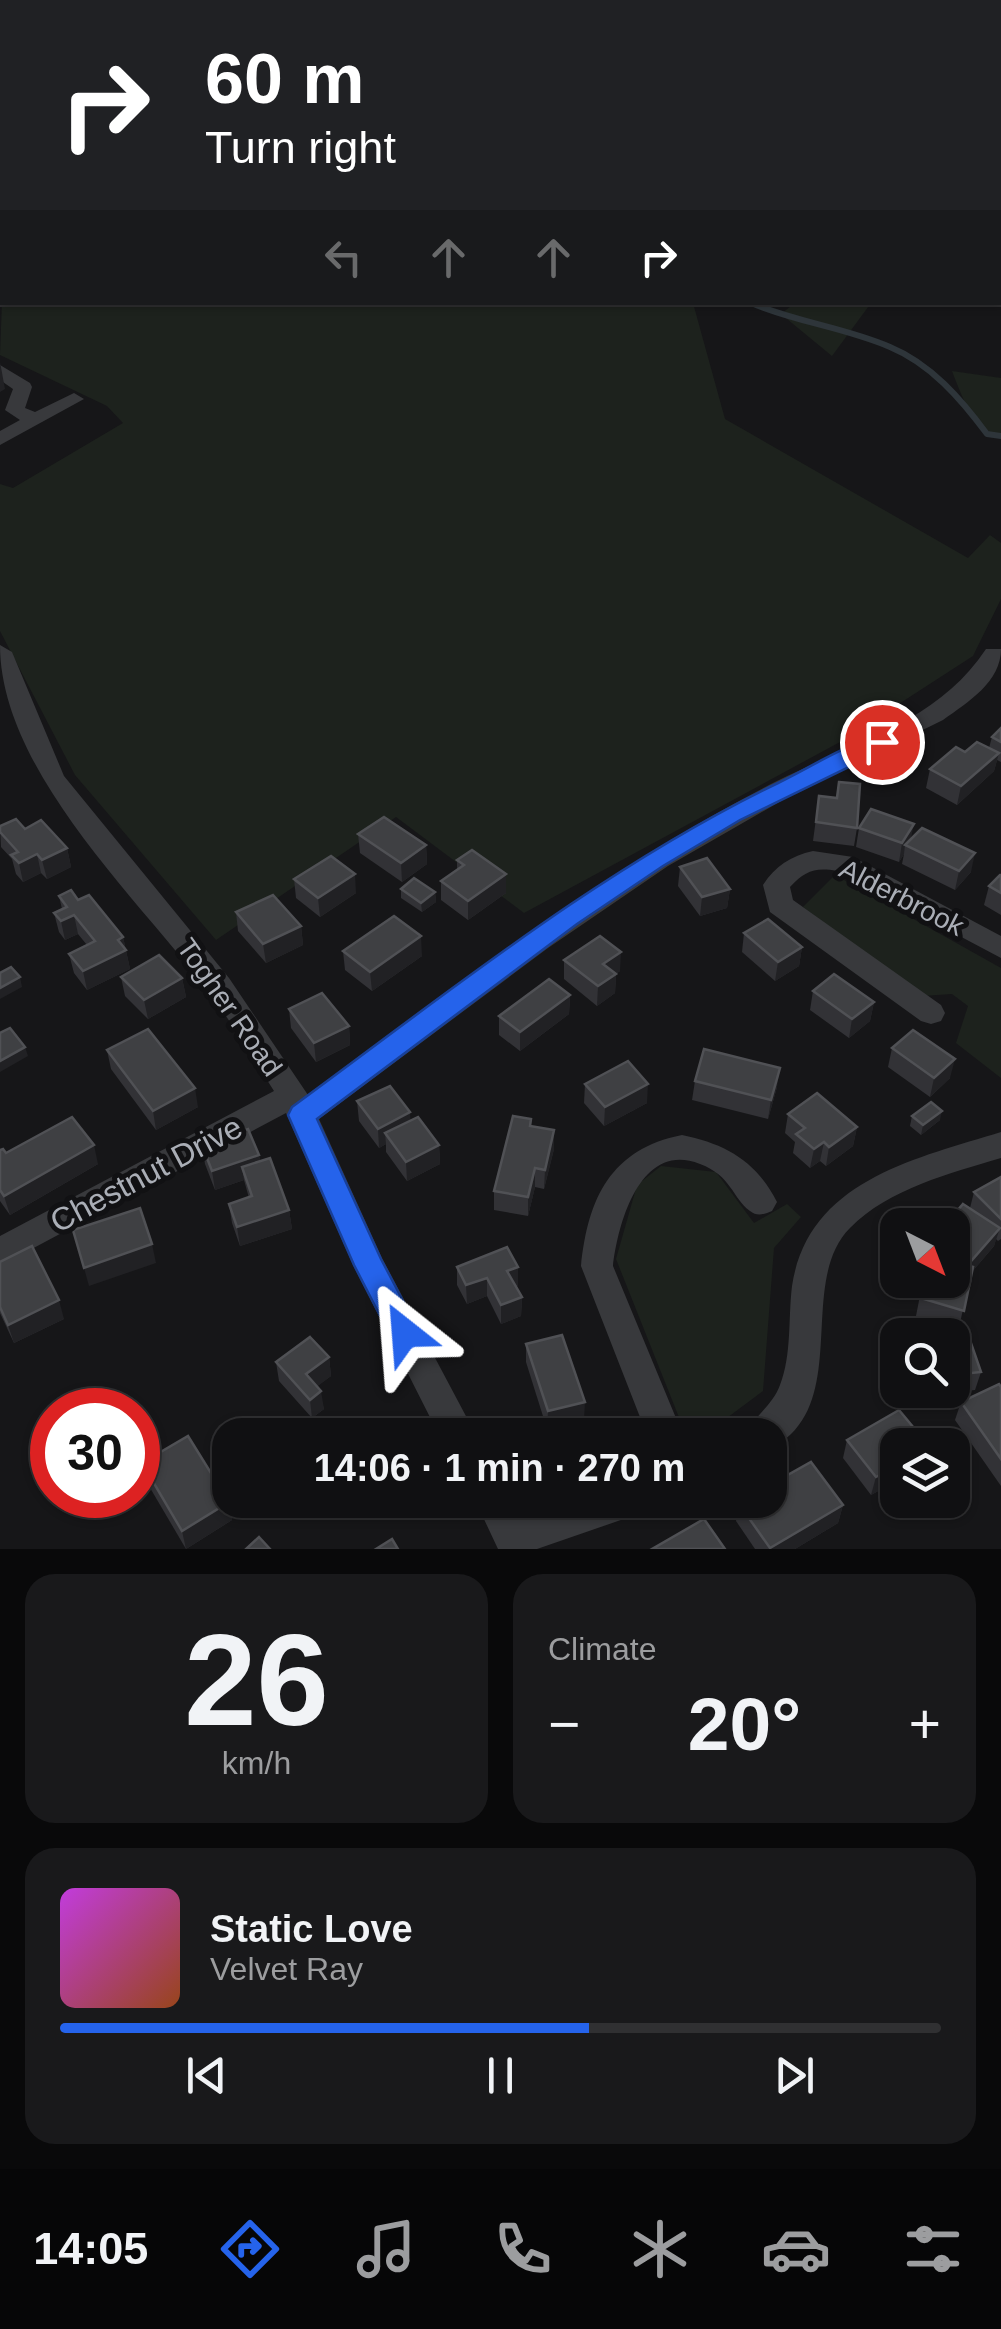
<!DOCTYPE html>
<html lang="en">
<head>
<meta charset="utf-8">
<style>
  body { margin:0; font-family:Helvetica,sans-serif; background:#19191b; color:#f1f3f6; height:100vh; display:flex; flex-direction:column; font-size:38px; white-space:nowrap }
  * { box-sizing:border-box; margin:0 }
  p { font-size:32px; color:#9c9d9f }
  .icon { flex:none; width:55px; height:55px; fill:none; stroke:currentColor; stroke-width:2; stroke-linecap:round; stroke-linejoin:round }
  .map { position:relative; height:1549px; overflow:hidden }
  .side { display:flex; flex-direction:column; gap:25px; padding:25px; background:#09090a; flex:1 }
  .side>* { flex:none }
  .banner { position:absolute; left:0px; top:0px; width:1002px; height:305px; box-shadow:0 2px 8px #0004,0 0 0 2px #303032; background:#202124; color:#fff; overflow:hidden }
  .needle { width:65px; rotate:138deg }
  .tools { position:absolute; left:880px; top:1208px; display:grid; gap:20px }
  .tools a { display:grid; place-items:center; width:90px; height:90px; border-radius:20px; background:#101012; box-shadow:0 2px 8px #0004,0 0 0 2px #303032; font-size:50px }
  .speed { position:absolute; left:30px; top:1388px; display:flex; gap:20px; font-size:50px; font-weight:700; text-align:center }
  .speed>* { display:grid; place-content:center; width:130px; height:130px; border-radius:50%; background:#101012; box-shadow:0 2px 8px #0004,0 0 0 2px #303032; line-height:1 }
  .speed .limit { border:15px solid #d22; background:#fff; color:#111 }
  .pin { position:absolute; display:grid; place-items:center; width:85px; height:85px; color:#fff; margin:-42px; border:5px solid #fff; border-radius:50%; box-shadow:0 2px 10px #0007 }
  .me { position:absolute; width:110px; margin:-55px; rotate:332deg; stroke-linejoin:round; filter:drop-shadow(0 0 8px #0008) }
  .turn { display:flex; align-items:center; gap:35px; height:210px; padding:0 40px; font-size:45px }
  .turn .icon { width:130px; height:130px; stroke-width:2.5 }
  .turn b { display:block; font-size:70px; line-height:85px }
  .lanes { display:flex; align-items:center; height:95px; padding:0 40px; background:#0003; justify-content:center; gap:50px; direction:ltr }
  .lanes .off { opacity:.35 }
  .big { font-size:75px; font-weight:700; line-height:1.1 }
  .side .card { flex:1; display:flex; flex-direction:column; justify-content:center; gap:15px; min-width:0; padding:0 35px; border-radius:30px; background:#19191b }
  .side .dial { align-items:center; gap:0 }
  .dial b { font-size:130px; line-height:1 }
  .song { display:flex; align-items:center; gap:30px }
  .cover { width:120px; height:120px; border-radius:15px; background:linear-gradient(135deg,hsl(290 70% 55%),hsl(20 70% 35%)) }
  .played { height:10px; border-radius:5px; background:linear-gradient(90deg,#2563eb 60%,#303032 60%) }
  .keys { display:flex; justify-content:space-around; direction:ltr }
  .heat { display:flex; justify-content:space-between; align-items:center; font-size:55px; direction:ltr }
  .side .tiles { flex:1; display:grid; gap:25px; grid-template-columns:1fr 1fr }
  .card:last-child { grid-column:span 2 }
  .trip { position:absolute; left:212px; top:1418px; width:575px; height:100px; border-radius:30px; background:#101012; box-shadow:0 2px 8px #0004,0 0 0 2px #303032; font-weight:700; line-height:100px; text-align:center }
  .tab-bar { display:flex; height:160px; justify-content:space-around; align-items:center; background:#060607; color:#9c9d9f }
  .tab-bar .icon { width:70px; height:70px }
  .tab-bar .current { color:#2563eb }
  .tab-bar b { font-size:45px; color:#f1f3f6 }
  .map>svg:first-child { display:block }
</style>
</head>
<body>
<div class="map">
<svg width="1001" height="1549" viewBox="0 0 1001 1549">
  <rect width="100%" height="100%" fill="#161618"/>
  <g fill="#1d221d">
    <polygon points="14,0 450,0 454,2 17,2"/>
    <polygon points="2,301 693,303 725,419 968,558 990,535 1001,543 1001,599 973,656 840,742 524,913 396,817 216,940 75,775 0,631 0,484 13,488 123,423 107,406 0,355"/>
    <polygon points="795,303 795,302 871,303 832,356 781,314"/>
    <path d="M952 371 1001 378V439C973 429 962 397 952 371Z"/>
    <polygon points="835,875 1001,968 1001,1078 956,1043 968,1006 952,994 922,996 803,907"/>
    <polygon points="661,1166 716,1172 754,1223 787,1204 801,1217 774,1248 763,1391 704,1435 686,1435 616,1259 637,1185"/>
  </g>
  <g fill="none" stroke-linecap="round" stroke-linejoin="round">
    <path stroke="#2e353a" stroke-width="6" d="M749 302C794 322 844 327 890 347 931 364 961 399 987 434L1001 436"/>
    <g fill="#38393c" fill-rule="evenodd">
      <polygon points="0,365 30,383 32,387 25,408 35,412 74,393 84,399 0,445 0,431 20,420 5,410 13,389 0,380"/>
      <path d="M0 645 12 652 64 776 229 978 308 1095C421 1013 532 926 651 852 692 827 734 803 777 781 852 744 938 722 986 649H1001C1001 682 968 702 943 720L795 793 668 866 548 948 319 1119 382 1258 476 1435H439L353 1265 286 1113 0 1266V1236L274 1091C252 1057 231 1021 206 988 133 894 0 768 0 645Z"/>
      <path d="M813 851 853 857 1001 936V958L837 871C815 867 805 871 790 887L793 900 941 1005 945 1013 941 1021 931 1024 921 1021 770 912 763 885C775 866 791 856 813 851Z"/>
      <path d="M1001 1132V1158C951 1173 888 1189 850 1228 795 1283 854 1407 770 1449V1435H745C754 1416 773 1405 780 1385 792 1354 788 1319 792 1286 808 1181 914 1159 1001 1132Z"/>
      <path d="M682 1135C726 1144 756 1161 777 1202L772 1211C765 1214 757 1217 750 1211 732 1198 732 1176 700 1164 640 1140 618 1224 613 1266L683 1435H647L581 1266C588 1198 611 1149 682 1135Z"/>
      <polygon points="475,1500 512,1500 521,1516 574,1500 649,1500 644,1512 537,1549 498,1549"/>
    </g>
  </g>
  <g fill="#323236">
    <polygon points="1001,728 1001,762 997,760 994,771 957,805 926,788 930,769 965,752 989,748 992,737"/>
    <polygon points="839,782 857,828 854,846 813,841 819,796 836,798"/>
    <polygon points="0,826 25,829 67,848 71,867 47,879 41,873 23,882 16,874 12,859 1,847"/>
    <polygon points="859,828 911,839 971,872 955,890 902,864 904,854 899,862 856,847"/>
    <polygon points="358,834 426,845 427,864 402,882 360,853"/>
    <polygon points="457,860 506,893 468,920 441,900 441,881 457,870"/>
    <polygon points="680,867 730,889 727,908 700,916 678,886"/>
    <polygon points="1001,875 1001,915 984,905 989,886"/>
    <polygon points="294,879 356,893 320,917 296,898"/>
    <polygon points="401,889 435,892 436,902 422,912 401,898"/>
    <polygon points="59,896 78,900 123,937 130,969 87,990 74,973 69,954 87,945 78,934 65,940 59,932 54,913 62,909"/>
    <polygon points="236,912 301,926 303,945 266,963 238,931"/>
    <polygon points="744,933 802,947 799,966 775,981 742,952"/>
    <polygon points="343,951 422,956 372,991 345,970"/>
    <polygon points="564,960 620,971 616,974 615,993 597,1006 564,979"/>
    <polygon points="121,977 182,978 186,997 148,1019 125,996"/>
    <polygon points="813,991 874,1002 870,1021 849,1038 810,1010"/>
    <polygon points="570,995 569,1014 520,1051 499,1035 499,1016"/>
    <polygon points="289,1009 349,1026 350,1045 316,1062 291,1028"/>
    <polygon points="892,1048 950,1078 930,1097 888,1067"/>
    <polygon points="107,1050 198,1107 156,1130 111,1069"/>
    <polygon points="695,1081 777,1087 768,1119 692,1100"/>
    <polygon points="585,1084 647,1103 604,1126 584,1103"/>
    <polygon points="357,1101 411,1120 439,1145 440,1164 407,1181 386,1152 386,1144 379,1148 359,1121"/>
    <polygon points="788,1114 857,1127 853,1146 826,1166 820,1161 810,1168 793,1153 795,1142 785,1133"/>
    <polygon points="912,1116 940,1120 921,1135 910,1126"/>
    <polygon points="202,1145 259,1155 260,1161 289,1210 292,1229 240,1246 232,1223 229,1204 249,1198 244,1180 215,1190 205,1164"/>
    <polygon points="554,1149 544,1189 535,1187 528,1216 494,1210 494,1191"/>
    <polygon points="0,1150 6,1153 98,1164 10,1215 0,1201"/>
    <polygon points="1001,1177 1001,1239 998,1241 996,1239 994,1246 971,1273 960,1323 981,1372 975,1390 932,1395 930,1390 952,1390 952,1335 919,1335 921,1327 944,1325 916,1316 923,1280 952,1280 952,1225 970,1208 974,1192"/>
    <polygon points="0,1262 64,1319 14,1343 0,1313"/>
    <polygon points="457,1267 518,1267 518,1286 516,1286 522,1297 521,1316 501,1324 487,1296 467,1304 457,1285"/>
    <polygon points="526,1344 584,1420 547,1429 526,1362"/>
    <polygon points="329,1357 331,1376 317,1386 324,1409 312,1418 279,1381 276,1362"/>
    <polygon points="1001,1387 1001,1486 955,1420 961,1402"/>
    <polygon points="847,1440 898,1445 898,1480 871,1495 843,1458"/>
    <polygon points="142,1463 229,1502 232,1520 186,1549 146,1481"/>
    <polygon points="326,1500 359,1500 340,1516"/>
    <polygon points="739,1504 843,1505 838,1523 795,1549 755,1549 736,1521"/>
  </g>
  <g fill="#212124">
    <polygon points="0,362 5,389 0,392"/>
    <polygon points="999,753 994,771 957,805 961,786"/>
    <polygon points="914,824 910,843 905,845 904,854 899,862 902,843"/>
    <polygon points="426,845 427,864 402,882 401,863"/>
    <polygon points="67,848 71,867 47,879 42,860"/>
    <polygon points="975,853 971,872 955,890 959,871"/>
    <polygon points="37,854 41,873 23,882 19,863"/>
    <polygon points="355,874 356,893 320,917 318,898"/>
    <polygon points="506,874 506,893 468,920 468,901"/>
    <polygon points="730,889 727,908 700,916 702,897"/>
    <polygon points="435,892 436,902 422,912 421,903"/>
    <polygon points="74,915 78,934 65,940 61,921"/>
    <polygon points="301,926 303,945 266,963 263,944"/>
    <polygon points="421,936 422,956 372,991 370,972"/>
    <polygon points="123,937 130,969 87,990 83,971 118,940"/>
    <polygon points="802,947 799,966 775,981 778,962"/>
    <polygon points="621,952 620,971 602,983 603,964"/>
    <polygon points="616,974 615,993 597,1006 598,986"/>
    <polygon points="20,977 22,987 0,999 0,988"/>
    <polygon points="182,978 186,997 148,1019 144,1000"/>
    <polygon points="570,995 569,1014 520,1051 520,1032"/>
    <polygon points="874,1002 870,1021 849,1038 852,1019"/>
    <polygon points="349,1026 350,1045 316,1062 314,1043"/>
    <polygon points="25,1047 28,1056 0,1072 0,1061"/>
    <polygon points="955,1059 950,1078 930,1097 934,1078"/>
    <polygon points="780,1068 777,1087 768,1119 771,1100"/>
    <polygon points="648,1084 647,1103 604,1126 605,1107"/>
    <polygon points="195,1088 198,1107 156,1130 153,1111"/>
    <polygon points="942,1111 940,1120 921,1135 923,1125"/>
    <polygon points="410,1112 411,1131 385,1133 386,1144 379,1148 378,1129"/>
    <polygon points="857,1127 853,1146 826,1166 829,1147"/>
    <polygon points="554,1130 554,1149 544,1189 545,1170"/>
    <polygon points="824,1142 820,1161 810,1168 814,1149"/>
    <polygon points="94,1145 98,1164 10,1215 4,1196"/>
    <polygon points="439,1145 440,1164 407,1181 406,1162"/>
    <polygon points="259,1155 262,1174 242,1167 244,1180 215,1190 212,1171"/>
    <polygon points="535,1168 535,1187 528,1216 528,1197"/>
    <polygon points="289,1210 292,1229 240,1246 237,1227"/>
    <polygon points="1000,1228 994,1246 966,1279 972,1260"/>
    <polygon points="152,1244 156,1263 89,1286 84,1268"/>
    <polygon points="518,1267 518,1286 507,1289 507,1271"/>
    <polygon points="487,1278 487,1296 467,1304 466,1285"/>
    <polygon points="522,1297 521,1316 501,1324 501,1305"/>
    <polygon points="59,1300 64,1319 14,1343 8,1325"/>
    <polygon points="329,1357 331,1376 309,1393 306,1374"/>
    <polygon points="321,1391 324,1409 312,1418 310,1400"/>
    <polygon points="585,1402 584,1420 547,1429 548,1411"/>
    <polygon points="898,1465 898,1480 871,1495 876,1477"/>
    <polygon points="338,1500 359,1500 340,1516"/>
    <polygon points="229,1502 232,1520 186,1549 182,1531"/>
    <polygon points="843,1505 838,1523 795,1549 770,1549"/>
  </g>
  <g fill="#3f4043" stroke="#505155" stroke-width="2.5">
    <polygon points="1001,728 1001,742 992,737"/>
    <polygon points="977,742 999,753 961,786 930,769 956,747 965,752"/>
    <polygon points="839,782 860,784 857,828 816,822 819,796 837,798"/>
    <polygon points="871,809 914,824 902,843 859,828"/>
    <polygon points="384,817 426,845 401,863 358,834"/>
    <polygon points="16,819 25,829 41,820 67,848 42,860 37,854 19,863 11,855 18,852 0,832 0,826"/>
    <polygon points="922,828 975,853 959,871 905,845"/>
    <polygon points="472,850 506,874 468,901 441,881 464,865 457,860"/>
    <polygon points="331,856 355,874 318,898 294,879"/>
    <polygon points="707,858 730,889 702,897 680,867"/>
    <polygon points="1000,875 1001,875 1001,893 989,886"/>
    <polygon points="414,878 435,892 421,903 401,889"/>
    <polygon points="71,890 78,900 89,895 123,937 118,940 126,950 83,971 69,954 95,941 74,915 61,921 54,913 67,907 59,896"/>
    <polygon points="273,895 301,926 263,944 236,912"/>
    <polygon points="394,916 421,936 370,972 343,951"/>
    <polygon points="768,919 802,947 778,962 744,933"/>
    <polygon points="600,936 621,952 603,964 616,974 598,986 564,960"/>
    <polygon points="159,955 182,978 144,1000 121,977"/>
    <polygon points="11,967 20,977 0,988 0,973"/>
    <polygon points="834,974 874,1002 852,1019 813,991"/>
    <polygon points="549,979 570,995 520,1032 499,1016"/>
    <polygon points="322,993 349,1026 314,1043 289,1009"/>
    <polygon points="10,1028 25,1047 0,1061 0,1033"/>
    <polygon points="148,1029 195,1088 153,1111 107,1050"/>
    <polygon points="913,1030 955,1059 934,1078 892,1048"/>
    <polygon points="704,1049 780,1068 771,1100 695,1081"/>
    <polygon points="628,1061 648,1084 605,1107 585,1084"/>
    <polygon points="390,1086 410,1112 378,1129 357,1101"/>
    <polygon points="817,1093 857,1127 829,1147 824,1142 814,1149 796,1134 805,1128 788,1114"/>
    <polygon points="931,1102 942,1111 923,1125 912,1116"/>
    <polygon points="513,1116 531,1119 530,1126 554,1130 545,1170 535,1168 528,1197 494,1191"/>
    <polygon points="72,1117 94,1145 4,1196 0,1190 0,1150 3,1149 6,1153"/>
    <polygon points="418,1117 439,1145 406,1162 385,1133"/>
    <polygon points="248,1129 259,1155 212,1171 202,1145"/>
    <polygon points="270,1158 289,1210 237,1227 229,1204 252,1196 242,1167"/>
    <polygon points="1001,1177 1001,1219 974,1192"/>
    <polygon points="963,1204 1000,1228 972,1260 952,1247 952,1225 945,1225"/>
    <polygon points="140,1208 152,1244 84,1268 73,1230"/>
    <polygon points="32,1246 59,1300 8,1325 0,1307 0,1262"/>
    <polygon points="507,1247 518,1267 507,1271 522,1297 501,1305 487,1278 466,1285 457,1267"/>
    <polygon points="952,1261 973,1267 964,1311 921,1298 924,1280 952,1280"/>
    <polygon points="964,1323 981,1372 952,1375 952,1335 924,1335 921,1327"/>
    <polygon points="562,1335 585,1402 548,1411 526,1344"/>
    <polygon points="310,1337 329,1357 306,1374 321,1391 310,1400 276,1362"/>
    <polygon points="999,1384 1001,1387 1001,1459 961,1402"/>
    <polygon points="899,1410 928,1445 898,1445 898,1465 876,1477 847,1440"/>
    <polygon points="188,1436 229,1502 182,1531 142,1463"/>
    <polygon points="811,1462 843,1505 770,1548 739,1504 745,1500 770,1500 770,1485"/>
    <polygon points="704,1519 725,1549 652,1549"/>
    <polygon points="259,1537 270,1549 246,1549"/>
    <polygon points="392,1539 398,1549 376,1549"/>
  </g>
  <path fill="#2563eb" stroke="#184099" stroke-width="2.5" d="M882 735 893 742 890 747 740 820 663 866 577 924 317 1119 381 1259 420 1333 416 1343 405 1347 394 1343 354 1265 288 1115 292 1107C449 992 602 868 778 783 811 767 846 744 882 735Z"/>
  <g text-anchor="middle" stroke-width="10" stroke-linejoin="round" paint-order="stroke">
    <g font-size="28" fill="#aaaeb6" stroke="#111113">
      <text transform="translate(902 897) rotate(27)" y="10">Alderbrook</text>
      <text transform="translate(230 1007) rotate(55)" y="10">Togher Road</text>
    </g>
    <g font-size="32" fill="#aaaeb6" stroke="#111113">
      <text transform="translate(146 1174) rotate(-28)" y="11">Chestnut Drive</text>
    </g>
  </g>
</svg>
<div class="tools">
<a><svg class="needle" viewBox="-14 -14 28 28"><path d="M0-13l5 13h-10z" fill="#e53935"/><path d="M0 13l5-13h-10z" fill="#9c9d9f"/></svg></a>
<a><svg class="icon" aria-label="search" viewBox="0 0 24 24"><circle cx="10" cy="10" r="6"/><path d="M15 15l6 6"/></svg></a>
<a><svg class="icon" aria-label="layers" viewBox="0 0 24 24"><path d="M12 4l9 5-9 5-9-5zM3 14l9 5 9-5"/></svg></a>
</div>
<div class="speed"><div class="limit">30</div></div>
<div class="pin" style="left:882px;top:742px;background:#d93025"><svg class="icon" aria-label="arrive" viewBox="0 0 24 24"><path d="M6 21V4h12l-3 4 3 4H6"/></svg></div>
<svg class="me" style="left:405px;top:1333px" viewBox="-20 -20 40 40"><path d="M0-17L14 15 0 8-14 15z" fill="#2563eb" stroke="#fff" stroke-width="4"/></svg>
<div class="trip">14:06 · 1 min · 270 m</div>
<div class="banner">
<div class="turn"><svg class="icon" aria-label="right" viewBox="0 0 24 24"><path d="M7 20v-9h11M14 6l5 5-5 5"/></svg><div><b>60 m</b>Turn right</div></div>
<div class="lanes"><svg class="icon off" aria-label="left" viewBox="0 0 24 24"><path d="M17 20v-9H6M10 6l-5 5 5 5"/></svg><svg class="icon off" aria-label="ahead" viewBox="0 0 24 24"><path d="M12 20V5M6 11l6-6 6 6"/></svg><svg class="icon off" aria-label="ahead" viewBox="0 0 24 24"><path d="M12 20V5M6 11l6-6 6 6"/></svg><svg class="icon" aria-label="right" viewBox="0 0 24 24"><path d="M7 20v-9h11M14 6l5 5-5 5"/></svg></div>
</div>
</div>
<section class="side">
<div class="tiles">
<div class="card dial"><b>26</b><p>km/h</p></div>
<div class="card"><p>Climate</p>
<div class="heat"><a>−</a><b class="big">20°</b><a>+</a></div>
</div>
<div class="card">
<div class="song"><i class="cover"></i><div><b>Static Love</b><p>Velvet Ray</p></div></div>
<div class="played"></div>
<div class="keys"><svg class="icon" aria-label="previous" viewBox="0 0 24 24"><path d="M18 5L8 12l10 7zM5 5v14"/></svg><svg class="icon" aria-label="pause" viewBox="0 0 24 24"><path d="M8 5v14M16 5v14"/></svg><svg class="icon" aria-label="next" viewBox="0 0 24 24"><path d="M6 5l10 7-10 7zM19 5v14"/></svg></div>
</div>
</div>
</section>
<nav class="tab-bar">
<b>14:05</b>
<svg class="icon current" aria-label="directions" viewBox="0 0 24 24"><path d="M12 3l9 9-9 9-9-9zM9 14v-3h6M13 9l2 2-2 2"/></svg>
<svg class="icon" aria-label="music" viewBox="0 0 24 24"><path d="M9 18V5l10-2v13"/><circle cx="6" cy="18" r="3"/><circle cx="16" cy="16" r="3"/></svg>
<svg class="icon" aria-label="phone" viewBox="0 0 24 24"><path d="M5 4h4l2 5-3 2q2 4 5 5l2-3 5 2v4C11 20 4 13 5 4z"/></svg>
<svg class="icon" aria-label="climate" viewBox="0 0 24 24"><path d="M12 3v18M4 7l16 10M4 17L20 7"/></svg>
<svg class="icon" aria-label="car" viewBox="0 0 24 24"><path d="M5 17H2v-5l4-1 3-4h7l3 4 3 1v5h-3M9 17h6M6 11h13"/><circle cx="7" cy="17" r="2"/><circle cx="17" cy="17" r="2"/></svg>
<svg class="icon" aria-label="filters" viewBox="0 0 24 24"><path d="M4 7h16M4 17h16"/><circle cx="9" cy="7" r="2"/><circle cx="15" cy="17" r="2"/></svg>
</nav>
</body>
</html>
